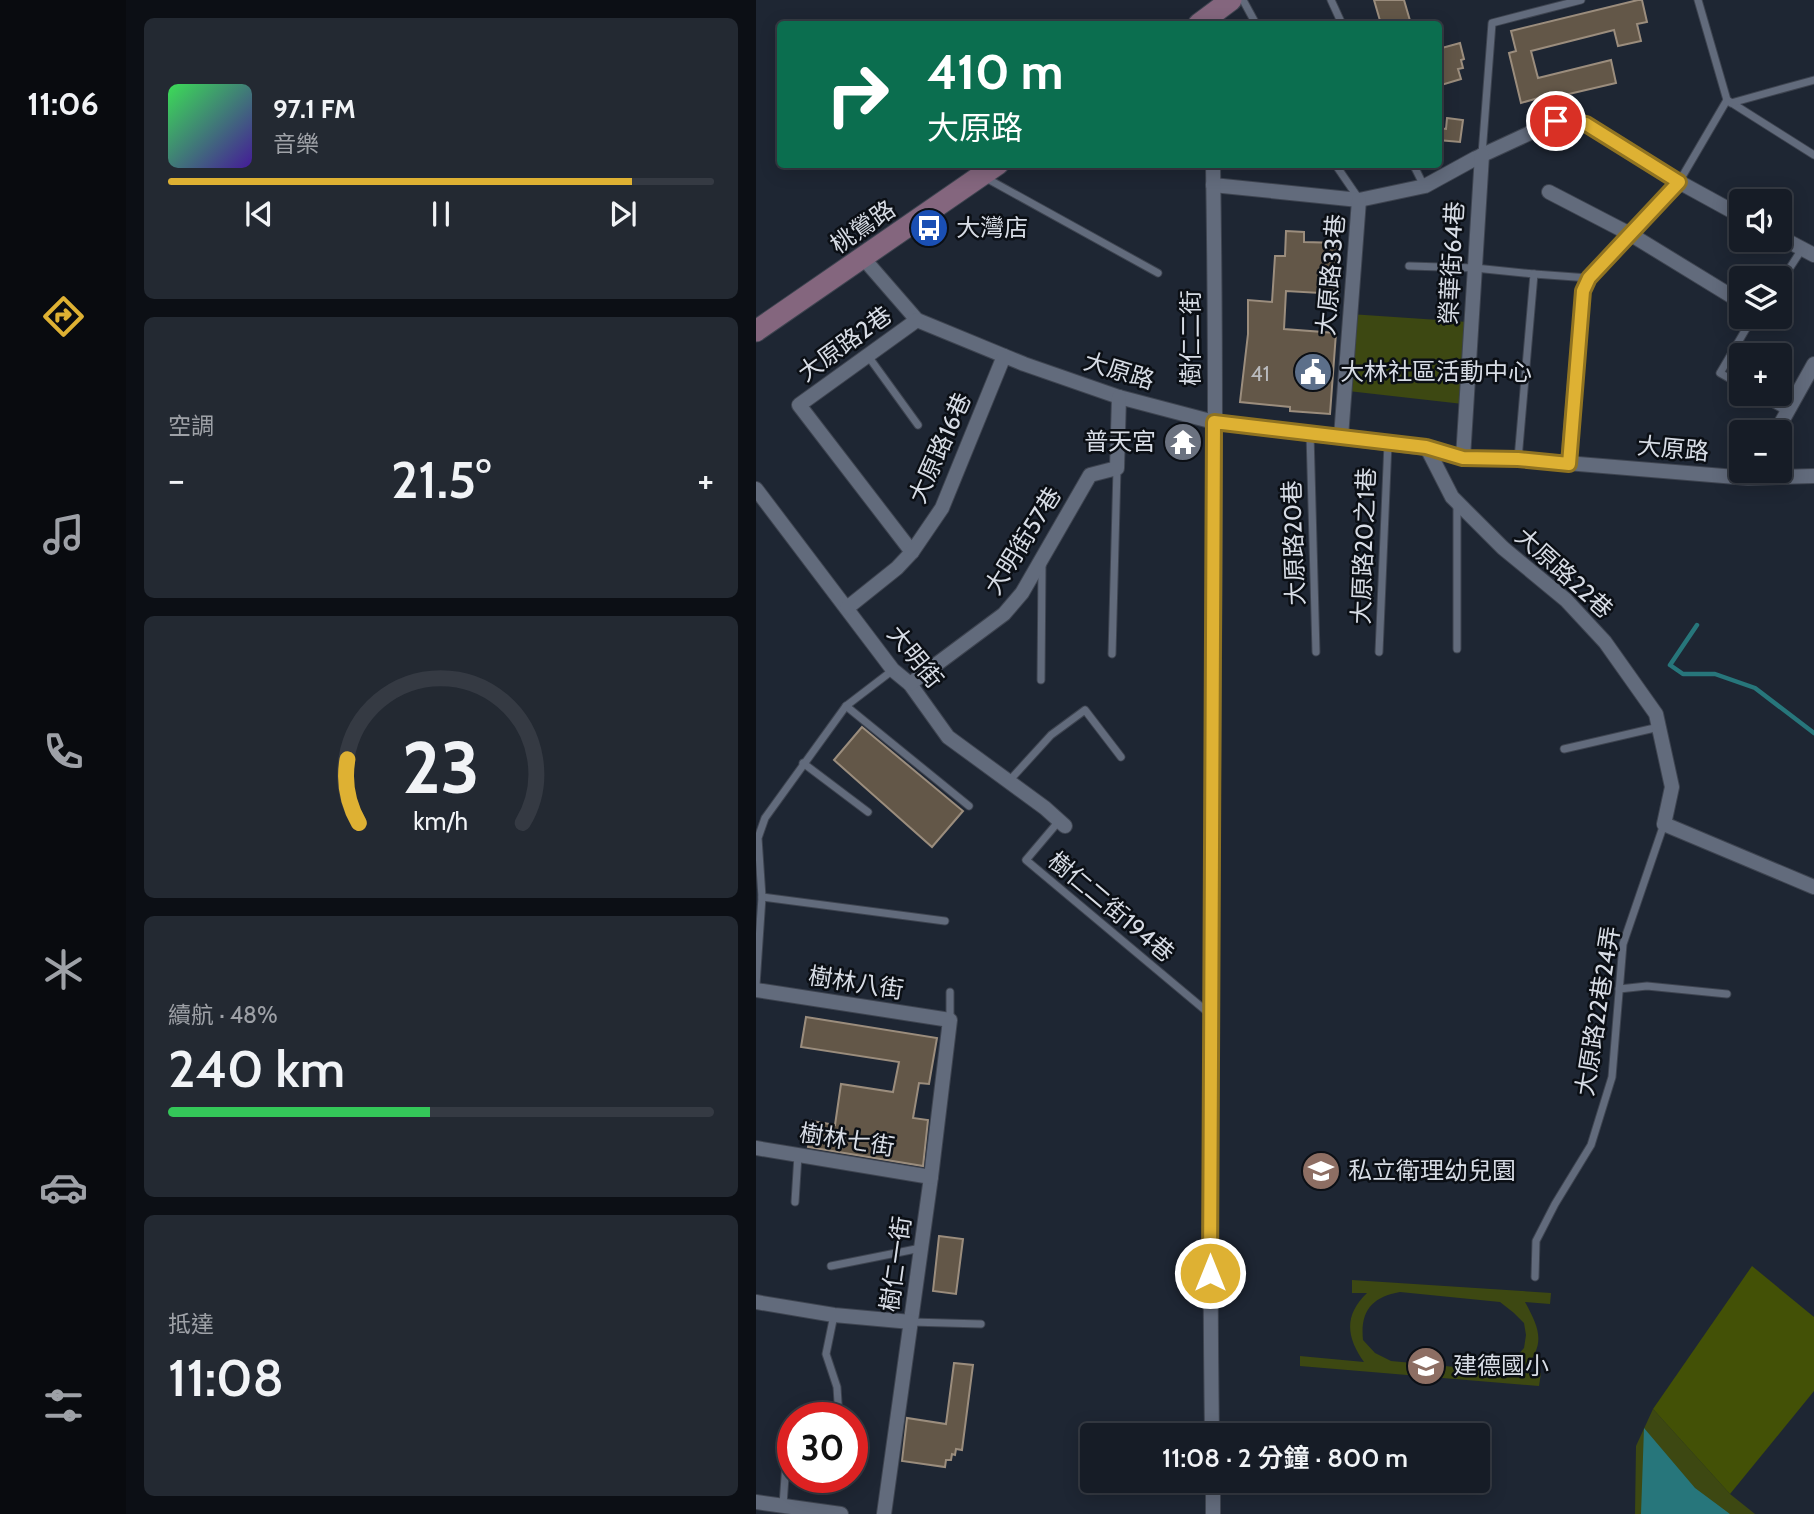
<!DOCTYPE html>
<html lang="zh-TW">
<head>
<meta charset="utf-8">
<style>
  body { margin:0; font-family:Cabin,"Noto Sans TC",sans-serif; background:#232932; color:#f1f3f6; height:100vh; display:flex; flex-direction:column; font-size:26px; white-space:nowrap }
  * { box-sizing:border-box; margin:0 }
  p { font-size:23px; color:#9ea1a7 }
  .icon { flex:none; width:38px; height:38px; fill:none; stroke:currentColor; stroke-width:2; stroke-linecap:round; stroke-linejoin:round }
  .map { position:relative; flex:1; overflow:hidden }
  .side { display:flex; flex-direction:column; gap:18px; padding:18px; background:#0c0f15; width:630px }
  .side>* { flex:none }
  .hud { position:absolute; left:21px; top:21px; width:665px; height:147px; border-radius:7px; box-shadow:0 4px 18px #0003,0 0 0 2px #353a43; background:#0b6e4f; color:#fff; overflow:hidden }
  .tools { position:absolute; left:973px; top:189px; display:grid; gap:14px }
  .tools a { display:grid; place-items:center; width:63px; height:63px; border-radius:7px; background:#161c26; box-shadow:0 4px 18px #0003,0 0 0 2px #353a43; font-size:35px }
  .speed { position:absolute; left:21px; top:1402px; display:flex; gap:14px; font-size:35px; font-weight:700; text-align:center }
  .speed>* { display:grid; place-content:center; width:91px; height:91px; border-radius:50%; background:#161c26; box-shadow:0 4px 18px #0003,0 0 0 2px #353a43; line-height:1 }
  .speed .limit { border:10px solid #d22; background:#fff; color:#111 }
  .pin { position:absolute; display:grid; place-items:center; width:60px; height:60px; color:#fff; margin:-30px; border:4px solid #fff; border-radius:50%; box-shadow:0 2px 7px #0007 }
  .me { position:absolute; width:77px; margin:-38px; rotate:0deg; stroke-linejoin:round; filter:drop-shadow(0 0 5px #0008) }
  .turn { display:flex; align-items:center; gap:24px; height:147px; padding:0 35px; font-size:32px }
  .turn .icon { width:91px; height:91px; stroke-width:2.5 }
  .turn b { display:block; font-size:49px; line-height:60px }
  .big { font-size:52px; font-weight:600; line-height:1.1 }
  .side .widget { flex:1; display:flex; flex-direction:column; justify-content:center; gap:10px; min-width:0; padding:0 24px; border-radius:10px; background:#232932 }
  .side .dial { align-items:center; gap:0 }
  .dial svg { height:182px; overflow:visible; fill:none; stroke:#353a43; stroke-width:7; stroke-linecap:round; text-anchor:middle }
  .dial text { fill:#f1f3f6; stroke:none }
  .song { display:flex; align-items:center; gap:21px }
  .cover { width:84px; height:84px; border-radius:10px; background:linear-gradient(135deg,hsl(130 70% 55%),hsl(260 70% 35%)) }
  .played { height:7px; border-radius:4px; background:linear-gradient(90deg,#deb133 85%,#353a43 85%) }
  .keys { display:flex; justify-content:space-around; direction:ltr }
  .heat { display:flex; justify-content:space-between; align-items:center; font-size:38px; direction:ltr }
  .charge { height:10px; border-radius:5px; background:linear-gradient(90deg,#34c759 48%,#353a43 0) }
  .trip { position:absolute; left:324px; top:1423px; width:410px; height:70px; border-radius:7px; background:#161c26; box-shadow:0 4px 18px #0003,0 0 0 2px #353a43; font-weight:600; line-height:70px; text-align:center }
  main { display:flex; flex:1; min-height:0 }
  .tabs { display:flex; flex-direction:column; width:126px; justify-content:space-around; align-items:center; background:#090b0f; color:#9ea1a7 }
  .tabs .icon { width:49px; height:49px }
  .tabs .active { color:#deb133 }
  .tabs b { font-size:32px; color:#f1f3f6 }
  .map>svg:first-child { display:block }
</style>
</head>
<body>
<main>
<nav class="tabs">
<b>11:06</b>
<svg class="icon active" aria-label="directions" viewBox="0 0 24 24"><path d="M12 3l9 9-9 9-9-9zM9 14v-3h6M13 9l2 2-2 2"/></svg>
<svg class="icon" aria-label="music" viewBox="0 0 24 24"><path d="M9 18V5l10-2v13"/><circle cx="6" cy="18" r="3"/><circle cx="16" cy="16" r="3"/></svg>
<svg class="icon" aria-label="phone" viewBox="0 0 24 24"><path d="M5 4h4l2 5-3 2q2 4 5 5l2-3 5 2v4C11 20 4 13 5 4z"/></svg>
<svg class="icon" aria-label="climate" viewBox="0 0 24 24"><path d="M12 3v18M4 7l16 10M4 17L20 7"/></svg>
<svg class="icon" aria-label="car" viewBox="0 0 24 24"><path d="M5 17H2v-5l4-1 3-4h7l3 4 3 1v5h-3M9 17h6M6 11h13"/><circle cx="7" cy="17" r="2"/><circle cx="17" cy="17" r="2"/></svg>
<svg class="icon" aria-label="filters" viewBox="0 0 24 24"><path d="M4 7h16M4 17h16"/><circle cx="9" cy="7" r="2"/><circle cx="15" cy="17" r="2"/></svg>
</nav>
<section class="side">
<div class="widget">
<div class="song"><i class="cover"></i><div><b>97.1 FM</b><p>音樂</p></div></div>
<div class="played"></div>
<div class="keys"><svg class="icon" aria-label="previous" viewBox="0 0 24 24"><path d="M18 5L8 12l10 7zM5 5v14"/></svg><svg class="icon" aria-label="pause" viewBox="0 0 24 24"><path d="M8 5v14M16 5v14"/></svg><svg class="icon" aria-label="next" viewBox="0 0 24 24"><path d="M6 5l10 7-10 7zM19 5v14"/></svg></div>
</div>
<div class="widget"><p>空調</p>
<div class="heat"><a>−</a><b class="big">21.5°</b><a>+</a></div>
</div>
<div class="widget dial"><svg viewBox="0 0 100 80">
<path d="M14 69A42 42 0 1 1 86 69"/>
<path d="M14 69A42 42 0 0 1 9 41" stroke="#deb133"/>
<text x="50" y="56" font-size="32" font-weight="700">23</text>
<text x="50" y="72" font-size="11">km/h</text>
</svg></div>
<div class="widget"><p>續航 · 48%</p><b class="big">240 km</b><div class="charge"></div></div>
<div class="widget"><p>抵達</p><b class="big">11:08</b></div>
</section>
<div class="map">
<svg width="1058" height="1514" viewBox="0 0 1058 1514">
  <rect width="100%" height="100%" fill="#1e2633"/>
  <g fill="#3d4812" fill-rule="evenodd">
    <polygon points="594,314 712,322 707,404 592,391"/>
    <path d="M596 1280 795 1293 794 1304 769 1302C785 1331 790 1346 765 1372L785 1373 783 1386 544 1366V1356L608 1362C591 1338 587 1316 611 1293H596ZM644 1292 744 1302 758 1313 768 1323 770 1335 768 1348 752 1366 742 1371 635 1361 619 1353 607 1340C604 1311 616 1297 644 1292Z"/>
    <polygon points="897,1409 974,1494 999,1514 879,1514 880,1446"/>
  </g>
  <polygon fill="#435106" points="996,1266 1058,1317 1058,1391 974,1494 897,1409"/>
  <polygon fill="#27767b" points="888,1428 939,1488 974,1514 885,1514"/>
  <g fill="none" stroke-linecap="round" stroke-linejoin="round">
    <polyline stroke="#27767b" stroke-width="4.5" points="941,625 914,665 927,674 959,674 999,688 1058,733"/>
  </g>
  <g fill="#635748" stroke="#9b8d7d" stroke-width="2">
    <polygon points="618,0 648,0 655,24 625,24"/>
    <polygon points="882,0 886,0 891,22 881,24 885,41 862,46 858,30 775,51 782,78 855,60 860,83 787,100 786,97 765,103 753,53 760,51 755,31"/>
    <polygon points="704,43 708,59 705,60 707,68 702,69 705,79 682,86 682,49"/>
    <polygon points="691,118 707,120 704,142 682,140 682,128 690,129"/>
    <polygon points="530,231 548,232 548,242 584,243 582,294 530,291 528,329 580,333 574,414 534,411 534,407 484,402 492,334 492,300 516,302 519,256 529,256"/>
    <polygon points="106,727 207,811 176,847 78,760"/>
    <polygon points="50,1017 181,1038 173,1084 163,1083 157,1118 172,1120 167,1166 52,1147 56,1121 79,1125 85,1084 137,1092 143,1062 45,1047"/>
    <polygon points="183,1236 207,1239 200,1294 177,1291"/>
    <polygon points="198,1363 217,1365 206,1450 200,1449 199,1455 196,1454 195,1460 190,1460 189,1467 146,1461 151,1418 190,1424"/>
  </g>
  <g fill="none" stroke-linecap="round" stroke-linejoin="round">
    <defs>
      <g id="lane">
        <polyline points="487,0 500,24"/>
        <polyline points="575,0 586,24"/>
        <polyline points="942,0 971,100 1058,155"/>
        <polyline points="975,103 1058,80"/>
        <polyline points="726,154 736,23 825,0"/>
        <polyline points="579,164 603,199"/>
        <polyline points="657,164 668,186"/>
        <polyline points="230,178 402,273"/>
        <polyline points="923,182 971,100"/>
        <polyline points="653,266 719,268 778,274"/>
        <polyline points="1024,283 1046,249"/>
        <polyline points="112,356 162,425"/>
        <polyline points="985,385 964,373 997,317"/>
        <polyline points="1000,394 1032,412"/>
        <polyline points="554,433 560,652"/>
        <polyline points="762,459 778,274 833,278"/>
        <polyline points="701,649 701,503"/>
        <polyline points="623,652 632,443"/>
        <polyline points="356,654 361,469"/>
        <polyline points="285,680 286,564"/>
        <polyline points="90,706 213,806"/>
        <polyline points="808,749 903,727"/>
        <polyline points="47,763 112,812"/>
        <polyline points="253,781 295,735 329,710 365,757"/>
        <polyline points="303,821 270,860 455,1015"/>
        <polyline points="6,897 189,921"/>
        <polyline points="0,985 6,897 2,838 9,818 90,706 137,670"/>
        <polyline points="863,989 891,986 971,994"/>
        <polyline points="194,1020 194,992"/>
        <polyline points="39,1202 42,1155"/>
        <polyline points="75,1266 165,1248"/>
        <polyline points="779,1277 780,1241 799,1204 835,1145 856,1077 867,944 908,824"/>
        <polyline points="78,1315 70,1354 81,1387 83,1418"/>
        <polyline points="155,1322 225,1324"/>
        <polyline points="27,1505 30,1463 37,1462"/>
      </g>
      <g id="street">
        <polyline points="457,185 603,200 669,186 720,158 800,121 830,124 923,182 985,216"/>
        <polyline points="793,192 874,234 985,302"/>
        <polyline points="1024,237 1058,255"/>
        <polyline points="108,259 161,320 268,364 363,397 458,422 671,448 707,458 762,459 992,478 1058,476"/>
        <polyline points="1020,432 1058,364"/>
        <polyline points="585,437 603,200"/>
        <polyline points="671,448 696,497 747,548 810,600 849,642 900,714 916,787 908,824 1058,887"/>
        <polyline points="707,458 726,155"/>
        <polyline points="812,464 827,291 833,278 923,182"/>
        <polyline points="0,489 137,670 154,684 192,737 289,808 309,826"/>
        <polyline points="156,552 43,405 161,320"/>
        <polyline points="91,608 141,568 156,552 186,508 248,356"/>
        <polyline points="154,684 248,614 266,593 334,475 361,468 363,397"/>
        <polyline points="0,990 194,1020 175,1177 128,1514"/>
        <polyline points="0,1148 175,1177"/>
        <polyline points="0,1302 78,1315 155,1322"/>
        <path d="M456 1435C450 1012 464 588 457 164"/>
        <polyline points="457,1480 457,1514"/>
        <polyline points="0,1502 85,1514"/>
      </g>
      <g id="secondary">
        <polyline points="443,24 475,0"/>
        <polyline points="0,331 242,164"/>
      </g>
    </defs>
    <use href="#lane" stroke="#3e4450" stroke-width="9"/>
    <use href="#street" stroke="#3e4450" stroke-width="16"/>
    <use href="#secondary" stroke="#3e4450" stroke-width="23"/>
    <use href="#lane" stroke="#626b7c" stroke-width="7"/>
    <use href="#street" stroke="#626b7c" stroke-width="14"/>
    <use href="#secondary" stroke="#84667e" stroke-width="21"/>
  </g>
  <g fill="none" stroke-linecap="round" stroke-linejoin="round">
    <defs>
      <polyline id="route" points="454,1273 458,422 670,447 707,458 762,459 813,464 827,291 833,278 923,182 830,124 800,121"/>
    </defs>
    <use href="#route" stroke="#907321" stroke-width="18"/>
    <use href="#route" stroke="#deb133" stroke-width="12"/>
  </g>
  <defs>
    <symbol id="bus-disc" viewBox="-11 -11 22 22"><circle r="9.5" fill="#1a4fb4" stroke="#0b0f15"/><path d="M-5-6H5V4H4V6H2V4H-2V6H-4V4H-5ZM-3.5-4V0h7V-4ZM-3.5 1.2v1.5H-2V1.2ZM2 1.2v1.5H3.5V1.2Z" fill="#fff"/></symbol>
    <symbol id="civic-disc" viewBox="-11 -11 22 22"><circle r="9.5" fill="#5c6f8a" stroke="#0b0f15"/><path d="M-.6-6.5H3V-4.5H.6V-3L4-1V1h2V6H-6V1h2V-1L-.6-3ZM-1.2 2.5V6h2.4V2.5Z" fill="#fff"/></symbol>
    <symbol id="temple-disc" viewBox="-11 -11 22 22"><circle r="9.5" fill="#6b7280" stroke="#0b0f15"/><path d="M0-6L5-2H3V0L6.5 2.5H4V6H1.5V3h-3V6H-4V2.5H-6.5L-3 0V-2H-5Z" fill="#fff"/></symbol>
    <symbol id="school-disc" viewBox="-11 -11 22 22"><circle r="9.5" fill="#8d6e63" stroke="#0b0f15"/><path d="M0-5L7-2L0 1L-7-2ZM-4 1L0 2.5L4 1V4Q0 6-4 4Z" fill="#fff"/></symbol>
  </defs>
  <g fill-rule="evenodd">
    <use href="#bus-disc" x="151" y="206" width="44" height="44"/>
    <use href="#civic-disc" x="535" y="350" width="44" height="44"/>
    <use href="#temple-disc" x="405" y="420" width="44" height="44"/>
    <use href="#school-disc" x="543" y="1149" width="44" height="44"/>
    <use href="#school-disc" x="648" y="1344" width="44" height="44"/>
  </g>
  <g text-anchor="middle" stroke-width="5" stroke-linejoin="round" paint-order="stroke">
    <g font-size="21" fill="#babbbe">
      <text x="504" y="381">41</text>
    </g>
    <g font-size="24" fill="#d7dce5" stroke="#0b0f15">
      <text transform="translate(107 227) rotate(-35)" y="8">桃鶯路</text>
      <text transform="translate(696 263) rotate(-87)" y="8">榮華街64巷</text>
      <text transform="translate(575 275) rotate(-85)" y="8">大原路33巷</text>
      <text transform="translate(435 338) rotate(-90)" y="8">樹仁二街</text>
      <text transform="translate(89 344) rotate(-36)" y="8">大原路2巷</text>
      <text transform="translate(363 371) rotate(17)" y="8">大原路</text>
      <text transform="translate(184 448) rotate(-66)" y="8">大原路16巷</text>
      <text transform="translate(917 449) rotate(5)" y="8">大原路</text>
      <text transform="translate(267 541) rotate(-58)" y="8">大明街57巷</text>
      <text transform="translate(538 543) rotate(-92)" y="8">大原路20巷</text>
      <text transform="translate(608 546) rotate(-88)" y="8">大原路20之1巷</text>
      <text transform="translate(808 573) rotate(42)" y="8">大原路22巷</text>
      <text transform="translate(159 657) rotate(51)" y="8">大明街</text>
      <text transform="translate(355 907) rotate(40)" y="8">樹仁二街194巷</text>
      <text transform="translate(100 983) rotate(9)" y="8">樹林八街</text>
      <text transform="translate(842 1011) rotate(-81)" y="8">大原路22巷24弄</text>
      <text transform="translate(91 1140) rotate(9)" y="8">樹林七街</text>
      <text transform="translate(140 1264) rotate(-82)" y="8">樹仁一街</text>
    </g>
    <g font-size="24" fill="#d7dce5" stroke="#0b0f15" text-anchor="start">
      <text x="200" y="236">大灣店</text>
      <text x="584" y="380">大林社區活動中心</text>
      <text x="400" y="450" text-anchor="end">普天宮</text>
      <text x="592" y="1179">私立衛理幼兒園</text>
      <text x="697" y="1374">建德國小</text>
    </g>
  </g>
</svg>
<div class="tools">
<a><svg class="icon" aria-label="sound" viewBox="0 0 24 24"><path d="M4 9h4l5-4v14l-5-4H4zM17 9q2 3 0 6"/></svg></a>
<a><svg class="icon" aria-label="layers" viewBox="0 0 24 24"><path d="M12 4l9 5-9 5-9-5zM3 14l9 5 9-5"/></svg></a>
<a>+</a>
<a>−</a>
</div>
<div class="speed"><div class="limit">30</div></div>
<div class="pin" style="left:800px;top:121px;background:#d93025"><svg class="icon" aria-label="arrive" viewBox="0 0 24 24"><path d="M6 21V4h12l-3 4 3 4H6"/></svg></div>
<svg class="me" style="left:454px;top:1273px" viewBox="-20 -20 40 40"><circle r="17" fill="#deb133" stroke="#fff" stroke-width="3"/><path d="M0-11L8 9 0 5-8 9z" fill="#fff"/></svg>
<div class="trip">11:08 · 2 分鐘 · 800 m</div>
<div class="hud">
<div class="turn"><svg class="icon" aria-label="right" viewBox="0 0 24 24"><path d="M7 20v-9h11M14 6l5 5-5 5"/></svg><div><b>410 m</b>大原路</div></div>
</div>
</div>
</main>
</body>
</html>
